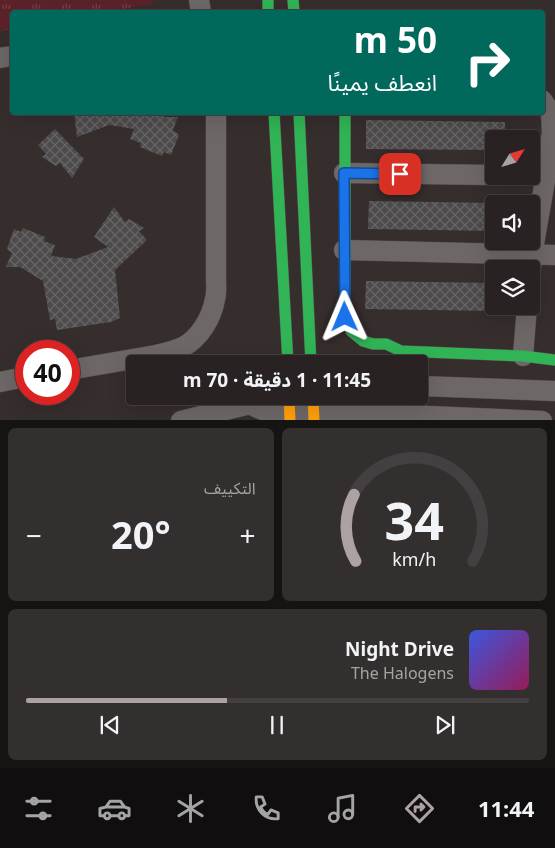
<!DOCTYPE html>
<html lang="ar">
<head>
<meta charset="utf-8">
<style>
  body { margin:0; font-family:"Noto Sans","Noto Sans Arabic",sans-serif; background:#342f2f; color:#f1f3f6; direction:rtl; height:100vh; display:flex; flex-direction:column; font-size:19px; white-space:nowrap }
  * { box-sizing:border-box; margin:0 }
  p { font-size:16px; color:#a5a4a5 }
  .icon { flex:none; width:28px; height:28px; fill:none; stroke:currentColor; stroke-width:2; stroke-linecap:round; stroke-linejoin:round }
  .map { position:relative; height:420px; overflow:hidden; direction:ltr }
  .details { display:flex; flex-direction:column; gap:8px; padding:8px; background:#161313; flex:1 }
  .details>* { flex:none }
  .banner { position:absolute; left:10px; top:10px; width:535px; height:105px; border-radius:5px; box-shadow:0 5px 20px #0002,0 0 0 1px #443f40; direction:rtl; background:#00695c; color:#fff; overflow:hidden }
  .needle { width:32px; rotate:53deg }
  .buttons { position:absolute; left:485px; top:130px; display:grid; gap:10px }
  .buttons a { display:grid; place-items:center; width:55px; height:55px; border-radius:5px; background:#282222; box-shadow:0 5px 20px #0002,0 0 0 1px #443f40; font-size:25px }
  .speed { position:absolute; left:15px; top:340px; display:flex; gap:10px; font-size:25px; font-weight:700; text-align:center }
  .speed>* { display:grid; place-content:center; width:65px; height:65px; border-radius:50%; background:#282222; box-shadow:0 5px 20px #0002,0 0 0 1px #443f40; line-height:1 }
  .speed .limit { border:8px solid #d22; background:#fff; color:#111 }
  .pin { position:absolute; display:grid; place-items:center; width:42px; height:42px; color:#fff; margin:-21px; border-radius:10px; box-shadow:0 2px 8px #0006 }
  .me { position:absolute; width:55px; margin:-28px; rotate:359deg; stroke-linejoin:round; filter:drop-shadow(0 0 4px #0008) }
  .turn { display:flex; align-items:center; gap:18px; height:105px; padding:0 25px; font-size:22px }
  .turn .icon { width:65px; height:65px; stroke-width:2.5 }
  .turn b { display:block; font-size:35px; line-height:42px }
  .big { font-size:38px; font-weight:700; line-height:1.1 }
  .details .widget { flex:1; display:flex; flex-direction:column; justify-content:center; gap:8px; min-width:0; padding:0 18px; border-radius:8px; background:#342f2f }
  .details .dial { align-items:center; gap:0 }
  .dial svg { height:130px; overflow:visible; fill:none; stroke:#443f40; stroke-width:7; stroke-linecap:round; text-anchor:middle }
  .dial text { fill:#f1f3f6; stroke:none }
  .song { display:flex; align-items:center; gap:15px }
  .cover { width:60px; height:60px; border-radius:8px; background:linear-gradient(135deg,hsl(230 70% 55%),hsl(330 70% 35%)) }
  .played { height:5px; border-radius:2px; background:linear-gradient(90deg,#ada2a3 40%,#443f40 40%) }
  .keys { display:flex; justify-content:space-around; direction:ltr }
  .heat { display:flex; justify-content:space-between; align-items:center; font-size:28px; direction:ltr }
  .details .tiles { flex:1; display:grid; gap:8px; grid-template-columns:1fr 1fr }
  .widget:last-child { grid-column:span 2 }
  .trip { position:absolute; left:126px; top:355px; width:302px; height:50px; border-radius:5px; background:#282222; box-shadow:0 5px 20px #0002,0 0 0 1px #443f40; font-weight:700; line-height:50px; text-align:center; direction:rtl }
  .tabs { display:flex; height:80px; justify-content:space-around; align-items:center; background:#100e0e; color:#a5a4a5 }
  .tabs .icon { width:35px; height:35px }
  .tabs .current { color:#ada2a3 }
  .tabs b { font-size:22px; color:#f1f3f6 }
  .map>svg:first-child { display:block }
</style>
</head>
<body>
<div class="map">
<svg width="555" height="421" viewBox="0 0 555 421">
  <defs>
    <pattern id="park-tufts" width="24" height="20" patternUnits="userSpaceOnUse" patternTransform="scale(1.25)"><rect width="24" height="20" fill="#5c222a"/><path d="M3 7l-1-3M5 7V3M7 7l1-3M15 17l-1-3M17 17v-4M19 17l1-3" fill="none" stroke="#744249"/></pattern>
    <pattern id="building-cross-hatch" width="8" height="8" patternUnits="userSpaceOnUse" patternTransform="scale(1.25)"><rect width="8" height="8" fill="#4e4b4d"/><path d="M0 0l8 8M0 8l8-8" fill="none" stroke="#686566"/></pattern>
  </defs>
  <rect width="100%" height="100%" fill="#362d2d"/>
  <polygon fill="url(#park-tufts)" points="0,0 153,0 153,4 104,12 12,12 12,29 0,31"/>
  <g fill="url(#building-cross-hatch)">
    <polygon points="74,112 142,112 153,116 155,112 157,112 165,117 178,117 173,130 179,135 171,155 164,152 162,156 140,147 141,143 130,139 134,129 109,125 77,137"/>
    <polygon points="366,120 505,122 505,139 494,139 494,150 366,149"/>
    <polygon points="55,129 84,159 72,178 60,163 56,166 42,157 46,154 38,145"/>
    <polygon points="369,201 494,203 494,231 368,229"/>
    <polygon points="114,207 125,222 129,219 144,228 139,231 147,240 115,270 120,318 111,322 57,330 55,319 50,320 43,281 20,267 6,267 12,253 7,249 14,229 21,232 23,228 45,237 44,241 55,245 51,256 76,259 108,247 94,237"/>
    <polygon points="366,281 494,283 494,311 365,309"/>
  </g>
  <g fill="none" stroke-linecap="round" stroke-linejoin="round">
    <defs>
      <g id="street">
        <polyline points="199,0 201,12"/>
        <polyline points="0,58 12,56"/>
        <polyline points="344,173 494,175"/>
        <polyline points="344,250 555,255"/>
        <polyline points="531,267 532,255 546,175 552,133 551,113 542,100"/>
        <polyline points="523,356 527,306"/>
        <path d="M69 370 156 355C165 353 174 351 183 347 200 338 212 317 215 299 217 292 216 285 216 279V112"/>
        <polyline points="0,382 26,377"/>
        <polyline points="420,386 555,391"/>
        <path d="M250 404C265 413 272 412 289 411 297 410 305 411 313 411L542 421"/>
        <polyline points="181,421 250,404 257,396"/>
      </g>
      <g id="fast">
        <polyline points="268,0 268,12"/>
        <polyline points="293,0 294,12"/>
        <polyline points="274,112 288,364"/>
        <polyline points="299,112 311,364"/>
        <polyline points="345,112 345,317 351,331 363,341 373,344 386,344 401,351 523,356 555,360"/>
      </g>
      <g id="slow">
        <polyline points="289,396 290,421"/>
        <polyline points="313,396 314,421"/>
      </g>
    </defs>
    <use href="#street" stroke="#534a4b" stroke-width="21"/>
    <use href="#fast" stroke="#534a4b" stroke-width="12"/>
    <use href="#slow" stroke="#534a4b" stroke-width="12"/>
    <use href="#street" stroke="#6e6767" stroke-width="20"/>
    <use href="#fast" stroke="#30b455" stroke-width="11"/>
    <use href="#slow" stroke="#ff9f0a" stroke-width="11"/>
  </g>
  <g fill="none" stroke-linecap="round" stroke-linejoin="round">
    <defs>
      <polyline id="route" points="345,317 344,173 400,174"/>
    </defs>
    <use href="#route" stroke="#114b97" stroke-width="12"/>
    <use href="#route" stroke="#1a73e8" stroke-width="9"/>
  </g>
</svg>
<div class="buttons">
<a><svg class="needle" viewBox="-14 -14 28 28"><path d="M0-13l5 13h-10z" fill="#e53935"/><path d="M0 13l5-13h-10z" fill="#a5a4a5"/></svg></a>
<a><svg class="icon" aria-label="sound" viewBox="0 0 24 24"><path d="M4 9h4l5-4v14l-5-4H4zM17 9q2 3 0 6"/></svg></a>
<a><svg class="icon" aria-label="layers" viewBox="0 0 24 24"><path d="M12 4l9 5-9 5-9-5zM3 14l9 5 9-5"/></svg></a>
</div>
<div class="speed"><div class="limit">40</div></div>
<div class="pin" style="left:400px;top:174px;background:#d93025"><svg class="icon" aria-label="arrive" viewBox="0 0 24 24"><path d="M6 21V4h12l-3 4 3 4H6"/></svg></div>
<svg class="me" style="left:345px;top:317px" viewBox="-20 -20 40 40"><path d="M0-17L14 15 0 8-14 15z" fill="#1a73e8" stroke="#fff" stroke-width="4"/></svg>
<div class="trip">11:45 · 1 دقيقة · 70 m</div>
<div class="banner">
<div class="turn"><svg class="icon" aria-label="right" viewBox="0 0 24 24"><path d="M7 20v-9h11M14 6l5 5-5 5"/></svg><div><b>50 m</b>انعطف يمينًا</div></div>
</div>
</div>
<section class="details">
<div class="tiles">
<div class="widget dial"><svg viewBox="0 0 100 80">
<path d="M14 69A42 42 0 1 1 86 69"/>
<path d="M14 69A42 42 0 0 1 13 28" stroke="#ada2a3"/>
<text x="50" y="56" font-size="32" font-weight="700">34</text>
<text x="50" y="72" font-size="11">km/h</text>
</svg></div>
<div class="widget"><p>التكييف</p>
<div class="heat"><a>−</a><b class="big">20°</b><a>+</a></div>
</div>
<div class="widget">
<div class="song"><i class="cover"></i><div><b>Night Drive</b><p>The Halogens</p></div></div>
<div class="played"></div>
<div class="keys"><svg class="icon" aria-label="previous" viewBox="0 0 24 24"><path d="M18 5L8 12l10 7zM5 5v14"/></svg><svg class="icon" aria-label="pause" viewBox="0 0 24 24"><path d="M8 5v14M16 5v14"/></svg><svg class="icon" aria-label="next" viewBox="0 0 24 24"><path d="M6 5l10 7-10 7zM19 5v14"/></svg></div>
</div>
</div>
</section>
<nav class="tabs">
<b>11:44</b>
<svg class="icon current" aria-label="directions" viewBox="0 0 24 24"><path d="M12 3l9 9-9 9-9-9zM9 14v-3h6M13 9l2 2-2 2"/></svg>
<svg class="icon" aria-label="music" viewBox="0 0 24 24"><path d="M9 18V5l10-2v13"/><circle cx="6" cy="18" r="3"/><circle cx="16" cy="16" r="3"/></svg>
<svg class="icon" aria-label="phone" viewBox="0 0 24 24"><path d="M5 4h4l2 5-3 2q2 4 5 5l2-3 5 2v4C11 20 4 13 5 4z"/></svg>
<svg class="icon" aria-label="climate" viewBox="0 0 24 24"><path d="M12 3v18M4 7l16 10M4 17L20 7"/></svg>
<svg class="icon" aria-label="car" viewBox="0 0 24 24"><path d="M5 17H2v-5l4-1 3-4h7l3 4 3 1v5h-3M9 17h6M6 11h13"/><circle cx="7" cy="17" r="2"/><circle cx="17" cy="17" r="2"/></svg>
<svg class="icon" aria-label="filters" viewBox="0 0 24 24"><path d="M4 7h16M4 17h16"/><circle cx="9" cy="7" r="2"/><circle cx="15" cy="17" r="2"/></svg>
</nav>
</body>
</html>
